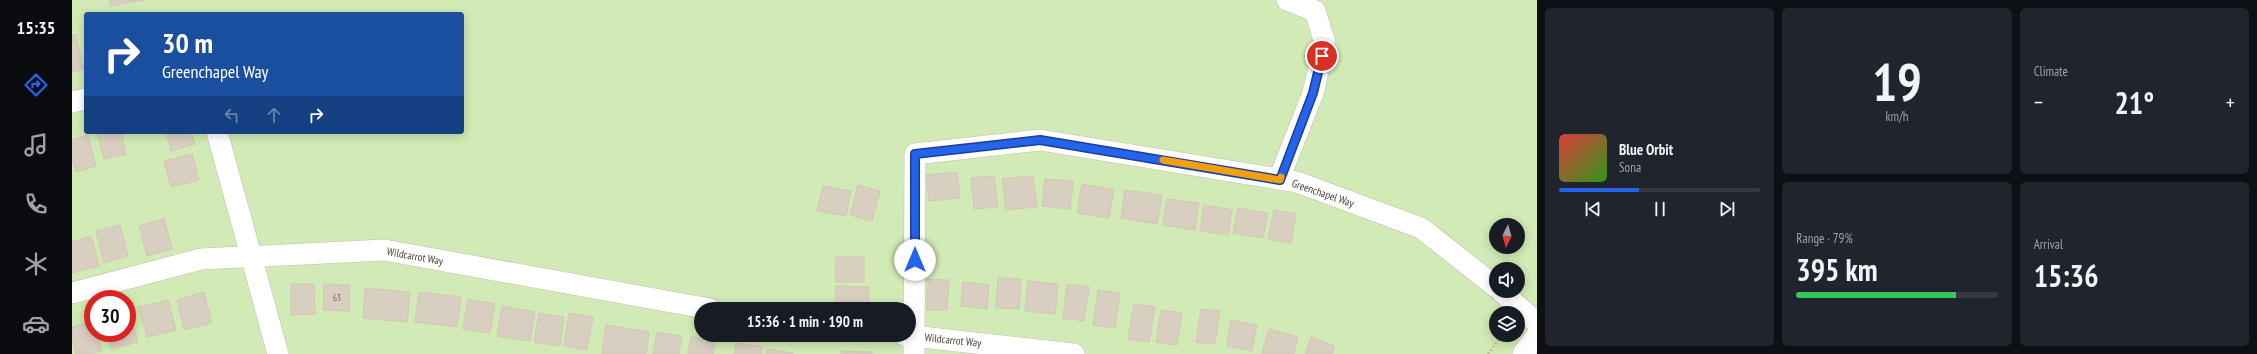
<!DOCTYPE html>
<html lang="en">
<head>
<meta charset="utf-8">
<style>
  body { margin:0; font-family:"PT Sans Narrow",sans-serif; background:#20242c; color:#f1f3f6; height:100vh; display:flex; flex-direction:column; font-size:15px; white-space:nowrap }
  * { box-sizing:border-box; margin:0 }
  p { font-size:13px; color:#9ea1a6 }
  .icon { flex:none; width:22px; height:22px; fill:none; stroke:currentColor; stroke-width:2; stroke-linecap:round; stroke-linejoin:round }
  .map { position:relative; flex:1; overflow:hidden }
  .side { display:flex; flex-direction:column; gap:8px; padding:8px; background:#0d0f14; width:720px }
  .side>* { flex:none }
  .hud { position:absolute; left:12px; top:12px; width:380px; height:122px; border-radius:4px; box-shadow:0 2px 10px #0003; background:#1a4fa0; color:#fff; overflow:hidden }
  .needle { width:26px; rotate:185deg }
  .tools { position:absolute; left:1417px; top:218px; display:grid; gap:8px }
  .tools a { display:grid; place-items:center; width:36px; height:36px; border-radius:50%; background:#171b24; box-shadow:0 2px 10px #0003; font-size:20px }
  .speed { position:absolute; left:12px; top:290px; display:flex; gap:8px; font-size:20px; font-weight:700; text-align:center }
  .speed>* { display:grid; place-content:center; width:52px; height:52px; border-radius:50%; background:#171b24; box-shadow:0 2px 10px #0003; line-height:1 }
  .speed .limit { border:6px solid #d22; background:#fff; color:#111 }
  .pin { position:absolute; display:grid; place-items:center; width:34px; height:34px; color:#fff; margin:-17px; border:2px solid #fff; border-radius:50%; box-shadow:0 1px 4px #0007 }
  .me { position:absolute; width:44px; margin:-22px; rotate:0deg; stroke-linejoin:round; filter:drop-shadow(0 0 3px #0008) }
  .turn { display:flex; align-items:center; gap:14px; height:84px; padding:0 12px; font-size:18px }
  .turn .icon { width:52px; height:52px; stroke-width:2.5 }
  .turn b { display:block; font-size:28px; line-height:34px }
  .lanes { display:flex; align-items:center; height:38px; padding:0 12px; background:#0003; justify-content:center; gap:20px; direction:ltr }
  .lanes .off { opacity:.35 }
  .big { font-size:30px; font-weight:700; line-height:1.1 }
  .side .card { flex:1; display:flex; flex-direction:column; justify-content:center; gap:6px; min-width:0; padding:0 14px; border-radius:6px; background:#20242c }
  .side .dial { align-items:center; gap:0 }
  .dial b { font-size:52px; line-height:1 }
  .song { display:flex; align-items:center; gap:12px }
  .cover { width:48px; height:48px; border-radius:6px; background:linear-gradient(135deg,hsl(0 70% 55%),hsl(110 70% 35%)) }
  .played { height:4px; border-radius:2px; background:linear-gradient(90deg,#2563eb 40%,#363941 40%) }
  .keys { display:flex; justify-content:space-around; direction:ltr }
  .heat { display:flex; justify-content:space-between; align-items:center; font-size:22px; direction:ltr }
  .charge { height:6px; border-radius:3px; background:linear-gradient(90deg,#34c759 79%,#363941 0) }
  .side .tiles { flex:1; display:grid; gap:8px; grid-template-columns:repeat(3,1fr) }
  .card:first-child { grid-row:span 2 }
  .trip { position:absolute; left:622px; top:302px; width:222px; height:40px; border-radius:20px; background:#171b24; box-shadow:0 2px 10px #0003; font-weight:700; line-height:40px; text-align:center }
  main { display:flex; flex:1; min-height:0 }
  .dock { display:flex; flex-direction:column; width:72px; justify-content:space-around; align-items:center; background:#090b0e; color:#9ea1a6 }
  .dock .icon { width:28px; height:28px }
  .dock .current { color:#2563eb }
  .dock b { font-size:18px; color:#f1f3f6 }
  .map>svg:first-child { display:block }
</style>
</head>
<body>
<main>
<nav class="dock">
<b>15:35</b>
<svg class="icon current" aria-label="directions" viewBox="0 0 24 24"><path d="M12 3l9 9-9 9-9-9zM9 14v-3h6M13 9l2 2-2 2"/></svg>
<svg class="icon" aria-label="music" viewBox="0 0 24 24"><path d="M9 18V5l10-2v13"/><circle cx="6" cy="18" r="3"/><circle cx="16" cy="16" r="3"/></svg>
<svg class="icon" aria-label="phone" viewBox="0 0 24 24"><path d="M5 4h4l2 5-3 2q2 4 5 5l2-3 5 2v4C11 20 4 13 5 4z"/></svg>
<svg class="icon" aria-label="climate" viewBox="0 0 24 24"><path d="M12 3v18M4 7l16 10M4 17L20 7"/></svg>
<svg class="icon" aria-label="car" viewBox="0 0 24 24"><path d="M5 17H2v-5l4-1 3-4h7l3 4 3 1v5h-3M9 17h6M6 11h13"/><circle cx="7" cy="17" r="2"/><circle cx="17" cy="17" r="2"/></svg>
</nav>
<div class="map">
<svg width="1465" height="354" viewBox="0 0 1465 354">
  <rect width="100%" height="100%" fill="#f6f3ec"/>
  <path fill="#d2eab5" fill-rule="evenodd" d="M0 0H1465V354H0ZM14 14H390V132H14ZM1424 225H1446V247H1424ZM1424 269H1446V291H1424ZM21 299H55V333H21ZM629 309H837V335H629ZM1424 313H1446V335H1424Z"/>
  <g fill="#d8cfc1" stroke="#d3c7b4">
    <polygon points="37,0 72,0 38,6"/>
    <polygon points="3,34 12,69 0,72 0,35"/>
    <polygon points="25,132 49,132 54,154 32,159"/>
    <polygon points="94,132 119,132 123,144 99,151"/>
    <polygon points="16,135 24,166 4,172 0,158 0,140"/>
    <polygon points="120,154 127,180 99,187 92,161"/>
    <polygon points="885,172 888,198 857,201 854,175"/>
    <polygon points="922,176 926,207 902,209 899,178"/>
    <polygon points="961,176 965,207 934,210 930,179"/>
    <polygon points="973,179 1001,181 998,209 970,206"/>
    <polygon points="1010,184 1042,190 1037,218 1005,213"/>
    <polygon points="786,185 808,191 800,221 778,215"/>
    <polygon points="751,186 779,191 774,216 745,211"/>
    <polygon points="1053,190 1090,195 1085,224 1049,218"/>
    <polygon points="1095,199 1127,203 1123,230 1091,225"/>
    <polygon points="1132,205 1160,210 1156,235 1128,231"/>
    <polygon points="1166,208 1196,213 1191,238 1161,233"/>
    <polygon points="1202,210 1224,214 1219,243 1196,239"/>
    <polygon points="92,219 100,249 75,256 67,226"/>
    <polygon points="48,225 56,256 32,263 24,231"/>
    <polygon points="19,236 27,266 0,273 0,242"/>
    <rect x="764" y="257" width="28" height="25"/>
    <polygon points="926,278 949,279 947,309 924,308"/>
    <polygon points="856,279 877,280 875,310 855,310"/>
    <polygon points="956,281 986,284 983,314 953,311"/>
    <polygon points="891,282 917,285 915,309 889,306"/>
    <polygon points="219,284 242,284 243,314 219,315"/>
    <polygon points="252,284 278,285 277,311 251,310"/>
    <polygon points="995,284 1017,287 1012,321 991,318"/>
    <polygon points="764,286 797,287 796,309 764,308"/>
    <polygon points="293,288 338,292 335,322 291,318"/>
    <polygon points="1026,290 1048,293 1043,328 1021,325"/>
    <polygon points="132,292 140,323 112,330 105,300"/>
    <polygon points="347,292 389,297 385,327 343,322"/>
    <polygon points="396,299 423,304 418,333 391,329"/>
    <polygon points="96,300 104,330 75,337 67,307"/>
    <polygon points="1062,304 1083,307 1077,342 1056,339"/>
    <polygon points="430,306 463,312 458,341 425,336"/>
    <polygon points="1129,309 1148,311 1143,344 1124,342"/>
    <polygon points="57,310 66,342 40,349 35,333 55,333 55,311"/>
    <polygon points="1089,310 1110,313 1105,345 1084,342"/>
    <polygon points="467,313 492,317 488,346 462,342"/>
    <polygon points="497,313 521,317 515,350 492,346"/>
    <polygon points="1159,320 1185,325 1180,351 1155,346"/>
    <polygon points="21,321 21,333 25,333 30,351 18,354 4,354 0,340 0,327"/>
    <polygon points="534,325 577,332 574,354 530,354"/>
    <polygon points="1197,329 1226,337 1222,354 1190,354"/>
    <polygon points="585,332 610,336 607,354 581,354"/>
    <polygon points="619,337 644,341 641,354 616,354"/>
    <polygon points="1239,337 1263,346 1260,354 1233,354"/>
    <polygon points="664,343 691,347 689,354 662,354"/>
    <polygon points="695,349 721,353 721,354 694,354"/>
    <polygon points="769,351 800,352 800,354 769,354"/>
  </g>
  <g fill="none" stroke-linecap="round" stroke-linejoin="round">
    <defs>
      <g id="street">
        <polyline points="0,102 14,99"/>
        <polyline points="145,132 206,354"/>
        <polyline points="1207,179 1241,93 1253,43 1243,11 1215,0"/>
        <polyline points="1429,291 1465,323"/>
        <polyline points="0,293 129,259 312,250 638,309"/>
        <polyline points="832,335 1002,354"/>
        <polyline points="842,354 843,154 968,140 1225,182 1349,228 1424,287"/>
        <polyline points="1451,354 1465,335"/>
      </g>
    </defs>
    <use href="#street" stroke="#c2bbae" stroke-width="22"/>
    <polyline stroke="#c4b79f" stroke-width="2.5" stroke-dasharray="2 2" stroke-linecap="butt" points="1416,354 1430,335"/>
    <use href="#street" stroke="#fff" stroke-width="21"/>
  </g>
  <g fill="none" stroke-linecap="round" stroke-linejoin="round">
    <defs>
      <polyline id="route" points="843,260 843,154 968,140 1208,180 1241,93 1250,56"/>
    </defs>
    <use href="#route" stroke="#184099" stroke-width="10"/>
    <use href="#route" stroke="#2563eb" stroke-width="7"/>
    <polyline stroke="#f59e0b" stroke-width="7" points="1091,160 1208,180 1209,177"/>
  </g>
  <g text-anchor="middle" stroke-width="4" stroke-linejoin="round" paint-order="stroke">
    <g font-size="9" fill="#6e675b">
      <text x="265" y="301">63</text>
    </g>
    <g font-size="11" fill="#4b4439" stroke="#fff">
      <text transform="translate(1251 193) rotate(19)" y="4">Greenchapel Way</text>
      <text transform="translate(343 256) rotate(10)" y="4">Wildcarrot Way</text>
      <text transform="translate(881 340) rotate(6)" y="4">Wildcarrot Way</text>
    </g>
  </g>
</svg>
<div class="tools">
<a><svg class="needle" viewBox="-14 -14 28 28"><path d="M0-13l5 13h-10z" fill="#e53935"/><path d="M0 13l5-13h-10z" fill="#9ea1a6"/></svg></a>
<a><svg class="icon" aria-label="sound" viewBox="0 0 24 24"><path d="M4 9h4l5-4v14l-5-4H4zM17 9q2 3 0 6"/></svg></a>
<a><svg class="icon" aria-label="layers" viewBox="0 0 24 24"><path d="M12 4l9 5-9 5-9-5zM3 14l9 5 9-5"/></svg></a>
</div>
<div class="speed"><div class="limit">30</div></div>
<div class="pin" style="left:1250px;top:56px;background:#d93025"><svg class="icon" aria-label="arrive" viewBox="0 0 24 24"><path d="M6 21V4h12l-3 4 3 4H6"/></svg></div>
<svg class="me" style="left:843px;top:260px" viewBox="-20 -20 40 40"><circle r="19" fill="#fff"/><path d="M0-13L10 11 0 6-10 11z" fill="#2563eb"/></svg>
<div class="trip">15:36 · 1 min · 190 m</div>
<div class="hud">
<div class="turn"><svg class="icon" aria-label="right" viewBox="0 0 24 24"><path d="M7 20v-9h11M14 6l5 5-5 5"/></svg><div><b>30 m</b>Greenchapel Way</div></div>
<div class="lanes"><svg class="icon off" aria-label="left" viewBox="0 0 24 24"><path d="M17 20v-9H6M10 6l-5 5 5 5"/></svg><svg class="icon off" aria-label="ahead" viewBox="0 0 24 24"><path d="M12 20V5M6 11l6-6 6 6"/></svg><svg class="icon" aria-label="right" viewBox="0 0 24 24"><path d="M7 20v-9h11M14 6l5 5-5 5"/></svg></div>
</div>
</div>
<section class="side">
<div class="tiles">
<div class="card">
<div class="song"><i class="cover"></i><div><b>Blue Orbit</b><p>Sona</p></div></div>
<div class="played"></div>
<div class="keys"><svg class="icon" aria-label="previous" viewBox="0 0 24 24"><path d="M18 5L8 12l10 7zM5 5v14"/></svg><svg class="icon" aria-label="pause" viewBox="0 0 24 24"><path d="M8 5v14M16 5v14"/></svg><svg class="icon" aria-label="next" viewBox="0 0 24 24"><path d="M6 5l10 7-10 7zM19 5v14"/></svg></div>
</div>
<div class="card dial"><b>19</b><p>km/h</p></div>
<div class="card"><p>Climate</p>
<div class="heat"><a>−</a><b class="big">21°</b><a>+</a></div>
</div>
<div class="card"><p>Range · 79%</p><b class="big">395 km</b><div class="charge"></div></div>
<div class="card"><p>Arrival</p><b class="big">15:36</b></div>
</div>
</section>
</main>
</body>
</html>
